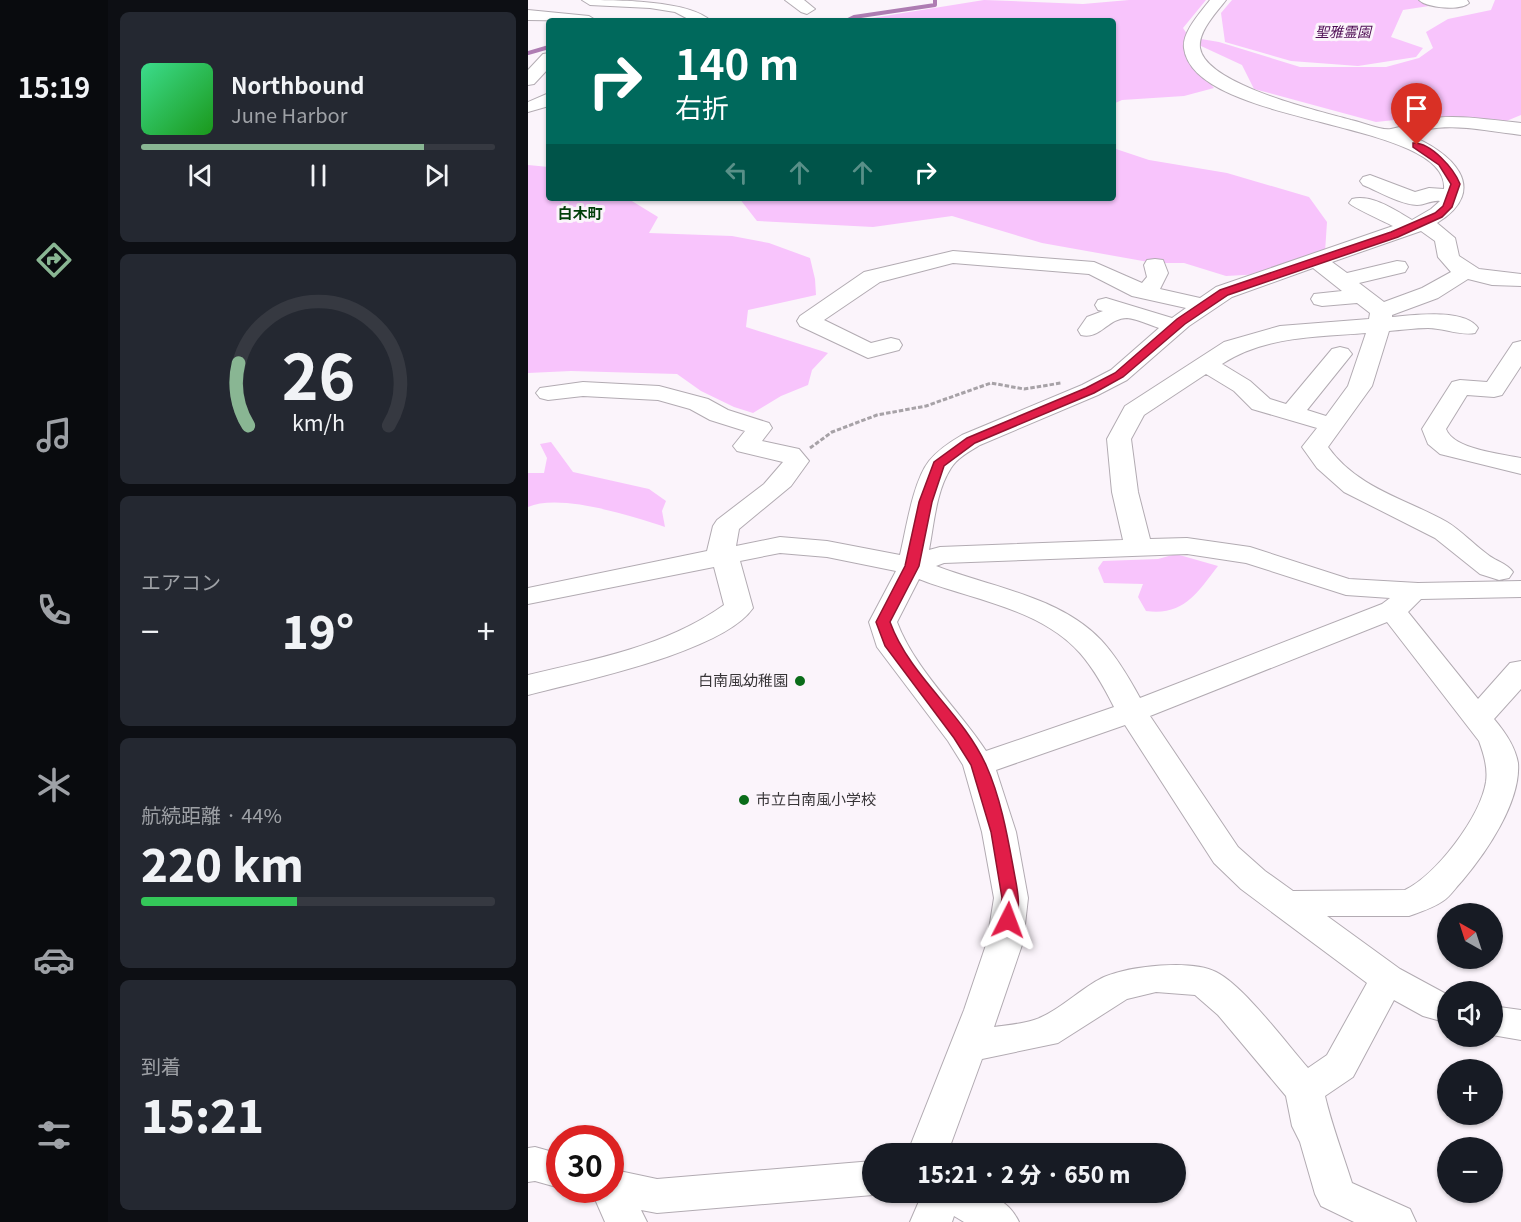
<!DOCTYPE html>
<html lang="ja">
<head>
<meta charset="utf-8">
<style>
  body { margin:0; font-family:Georgia,"Noto Sans JP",serif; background:#242831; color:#f1f3f6; height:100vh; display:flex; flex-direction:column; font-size:22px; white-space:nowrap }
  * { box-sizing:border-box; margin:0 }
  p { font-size:20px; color:#9ea1a6 }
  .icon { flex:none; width:33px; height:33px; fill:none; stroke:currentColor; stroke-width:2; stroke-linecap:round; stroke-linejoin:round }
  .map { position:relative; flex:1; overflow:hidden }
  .panel { display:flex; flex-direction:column; gap:12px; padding:12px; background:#0d0f14; width:420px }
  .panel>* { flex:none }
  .banner { position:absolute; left:18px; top:18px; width:570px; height:183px; border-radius:6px; box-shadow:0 2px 4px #0004; background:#00695c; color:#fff; overflow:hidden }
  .needle { width:39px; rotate:321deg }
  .fabs { position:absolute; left:909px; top:903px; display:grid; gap:12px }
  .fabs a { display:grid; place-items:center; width:66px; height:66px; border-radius:50%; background:#171b24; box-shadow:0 2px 4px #0004; font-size:30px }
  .speed { position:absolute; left:18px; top:1125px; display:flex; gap:12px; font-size:30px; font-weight:700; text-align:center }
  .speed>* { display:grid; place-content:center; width:78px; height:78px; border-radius:50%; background:#171b24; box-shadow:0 2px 4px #0004; line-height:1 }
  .speed .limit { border:9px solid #d22; background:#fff; color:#111 }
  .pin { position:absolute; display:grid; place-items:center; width:51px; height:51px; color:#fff; margin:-62px -26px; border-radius:50% 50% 50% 0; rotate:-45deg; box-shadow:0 0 6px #0007 }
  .pin .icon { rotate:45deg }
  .me { position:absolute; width:66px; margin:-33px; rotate:3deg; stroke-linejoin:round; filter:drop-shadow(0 0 4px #0008) }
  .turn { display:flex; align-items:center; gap:21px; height:126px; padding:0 30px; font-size:27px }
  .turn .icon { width:78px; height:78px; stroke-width:2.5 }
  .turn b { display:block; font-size:42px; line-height:51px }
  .lanes { display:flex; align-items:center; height:57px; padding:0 30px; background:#0003; justify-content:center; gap:30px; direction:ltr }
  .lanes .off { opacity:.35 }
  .big { font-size:45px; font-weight:800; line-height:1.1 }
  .panel .card { flex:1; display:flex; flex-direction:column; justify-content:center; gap:9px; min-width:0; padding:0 21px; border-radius:9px; background:#242831 }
  .panel .dial { align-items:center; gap:0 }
  .dial svg { height:156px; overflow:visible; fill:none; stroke:#363941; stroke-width:7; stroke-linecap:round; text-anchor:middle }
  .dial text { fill:#f1f3f6; stroke:none }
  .song { display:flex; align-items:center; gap:18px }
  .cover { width:72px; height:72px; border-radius:9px; background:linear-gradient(135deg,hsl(150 70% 55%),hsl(120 70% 35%)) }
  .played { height:6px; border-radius:3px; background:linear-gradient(90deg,#89b693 80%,#363941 80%) }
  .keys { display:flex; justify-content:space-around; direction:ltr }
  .heat { display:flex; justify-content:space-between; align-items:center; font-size:33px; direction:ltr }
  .charge { height:9px; border-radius:4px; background:linear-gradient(90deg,#34c759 44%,#363941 0) }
  .trip { position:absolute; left:334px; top:1143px; width:324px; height:60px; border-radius:30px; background:#171b24; box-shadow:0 2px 4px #0004; font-weight:800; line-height:60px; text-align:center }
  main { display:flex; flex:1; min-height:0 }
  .dock { display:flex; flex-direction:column; width:108px; justify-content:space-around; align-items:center; background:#090b0e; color:#9ea1a6 }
  .dock .icon { width:42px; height:42px }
  .dock .active { color:#89b693 }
  .dock b { font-size:27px; color:#f1f3f6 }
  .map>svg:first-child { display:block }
</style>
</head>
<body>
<main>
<nav class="dock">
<b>15:19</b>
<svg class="icon active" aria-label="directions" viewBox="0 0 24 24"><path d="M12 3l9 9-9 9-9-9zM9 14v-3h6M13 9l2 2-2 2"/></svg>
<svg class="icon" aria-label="music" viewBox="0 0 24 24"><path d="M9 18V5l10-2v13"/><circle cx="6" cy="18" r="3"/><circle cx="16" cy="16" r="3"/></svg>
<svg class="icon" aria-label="phone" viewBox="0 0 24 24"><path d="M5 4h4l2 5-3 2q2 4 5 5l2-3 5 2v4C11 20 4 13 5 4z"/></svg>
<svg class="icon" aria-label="climate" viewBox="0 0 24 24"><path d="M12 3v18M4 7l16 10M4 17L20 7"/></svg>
<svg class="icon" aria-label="car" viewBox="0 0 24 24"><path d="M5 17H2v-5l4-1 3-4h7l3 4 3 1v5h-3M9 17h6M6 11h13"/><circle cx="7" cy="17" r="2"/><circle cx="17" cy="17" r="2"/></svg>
<svg class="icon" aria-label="filters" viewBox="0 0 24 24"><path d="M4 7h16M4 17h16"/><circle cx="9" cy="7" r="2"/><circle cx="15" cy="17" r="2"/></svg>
</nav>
<section class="panel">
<div class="card">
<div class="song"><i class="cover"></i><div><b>Northbound</b><p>June Harbor</p></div></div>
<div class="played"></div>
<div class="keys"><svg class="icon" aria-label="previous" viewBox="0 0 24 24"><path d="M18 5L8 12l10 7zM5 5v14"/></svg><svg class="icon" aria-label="pause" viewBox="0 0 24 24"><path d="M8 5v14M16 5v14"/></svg><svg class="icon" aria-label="next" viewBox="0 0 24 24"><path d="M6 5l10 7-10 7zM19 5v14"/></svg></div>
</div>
<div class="card dial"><svg viewBox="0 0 100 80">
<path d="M14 69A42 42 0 1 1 86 69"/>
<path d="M14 69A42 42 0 0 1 9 37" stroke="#89b693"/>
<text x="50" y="56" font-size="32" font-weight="700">26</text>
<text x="50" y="72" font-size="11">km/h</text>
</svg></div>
<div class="card"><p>エアコン</p>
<div class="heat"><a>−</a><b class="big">19°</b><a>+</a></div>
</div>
<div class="card"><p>航続距離 · 44%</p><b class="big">220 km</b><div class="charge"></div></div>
<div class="card"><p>到着</p><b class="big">15:21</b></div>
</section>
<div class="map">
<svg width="993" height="1222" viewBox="0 0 993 1222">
  <rect width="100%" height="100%" fill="#fbf4fb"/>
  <g fill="#f8c4fc">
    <polygon points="456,0 555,4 601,0 678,0 655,28 661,37 691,42 772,67 858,67 891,58 905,48 898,32 920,19 963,10 967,0 993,0 993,115 976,122 904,116 848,122 726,89 714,65 673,46 660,59 686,88 656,96 594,100 585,104 585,21 340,21 344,18"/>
    <polygon points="704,0 940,0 875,10 863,37 895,48 888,57 830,66 763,61 697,42 693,13"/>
    <polygon points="585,148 621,160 699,173 781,197 799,222 797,252 734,274 698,276 656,263 626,263 514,243 424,216 345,227 229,221 211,198 585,198"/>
    <polygon points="0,165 21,167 21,198 99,198 130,217 121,233 204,236 241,243 282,258 287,279 288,295 220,310 218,327 300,353 284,370 280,385 253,396 225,413 206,407 173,391 149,374 43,371 0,373"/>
    <path d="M23 442 45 472 121 489 138 501 134 511 137 527C104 516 32 493 0 507V473H16L19 458 12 444Z"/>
    <path d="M648 554 690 566C669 593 656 616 618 611L610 597 615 584 576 583 570 568 575 561 630 559Z"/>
  </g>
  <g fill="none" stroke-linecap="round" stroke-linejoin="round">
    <g stroke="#ae7cb2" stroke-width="4">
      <polyline points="318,21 326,17 407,5 407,0"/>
      <polyline points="0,53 21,47"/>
    </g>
    <defs>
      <g id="minor">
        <path d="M54 0C88 0 161 0 183 21H164L147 12 122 8 62 5Z"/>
        <polygon points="257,0 276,0 287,9 279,14 273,12"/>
        <path d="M682 0H698C689 12 670 31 672 48 678 85 791 111 823 120 834 122 853 131 863 129 875 127 886 121 898 119 929 114 961 120 993 123V135C957 131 914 120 880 135 923 151 964 189 909 223L927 238 931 256 951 269 993 274V286L964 285 940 279 910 298 864 315V317C885 315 937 308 950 328L947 333C933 336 915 328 900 328 887 328 874 330 861 331L844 386 800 447C829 488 878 499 919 522 934 531 945 544 959 554 967 561 979 563 985 572L981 578 971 580 952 574 907 538 816 492 789 468 774 447 789 428 724 409 706 391 678 374 616 415 603 439 610 492 622 539 659 538 722 547 821 579 890 583 993 581V597L893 599 880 612 950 699 982 663 993 661V689L966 719C977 732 987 746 990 763 993 802 958 853 934 881 928 887 922 897 915 901 905 908 892 912 881 916H799L872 969 920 995V1023L895 1016 866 1000 825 1077 797 1096C804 1126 815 1154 824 1183L882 1209 888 1222H826L793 1206 787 1194 772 1142 764 1126 758 1096 690 1015 667 995 628 992 599 999 530 1043 454 1059 421 1149 422 1154H382L381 1149 436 1010 459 942 466 898 454 832 435 765 420 741 349 647 341 622 368 571 299 557 252 553 212 561 225 608C195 652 53 681 0 695V675C67 659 139 646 196 605L186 567 0 604V588L179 551 185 526 189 520 236 484 255 462 209 451 205 446 217 431 182 420 162 409 130 400 55 396 20 400 12 398 8 393 12 388 55 382 131 386 180 399 200 410 241 423 244 428 234 441 271 449 281 461 263 486 211 529 208 546 252 537 299 541 372 555C378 530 385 481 401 461 410 450 422 442 434 435L554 385 583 370 631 328C622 325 609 319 599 318 580 318 572 340 553 335L550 330 559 317 575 311 570 310 567 305 570 300 578 298 644 318 658 308 604 296 561 274 425 263 352 282 296 320 343 343 363 338 371 340 374 345 371 350 340 358 272 326 269 321 272 316 336 272 425 251 566 262 614 283 619 277 616 265 619 260 627 259 635 260 640 273 632 289 672 298 688 287 865 226C857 222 824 207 821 203L824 199C844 194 867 210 884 220L903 209 912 201C903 200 898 205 889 205 871 204 852 192 835 185L832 181 835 177 842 175 887 192 901 188 916 189C922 119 666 127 656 48 654 32 673 12 682 0ZM893 231 907 241 910 257 923 272 894 288 856 302 831 283 877 272 880 267 877 262 869 261 819 273 804 262ZM785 268 814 291 786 294 783 299 786 304 794 306 829 303 842 313 841 319 752 326 696 342 597 406 579 439 584 492 595 540 412 547 401 550C406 524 408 491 423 468 429 458 442 451 452 445L570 395 599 380 661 326 704 297ZM838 333 820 386 798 416 779 410 824 354 820 349 812 347 804 349 758 404 742 399 722 381 694 364C737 336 788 337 838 333ZM659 554 718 563 818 595 862 598 854 604 612 698C601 678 588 656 573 640 531 596 462 587 408 566L416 563ZM391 579C444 600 512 608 552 653 566 669 577 689 586 707L458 751C430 708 387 670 369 622ZM859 622 951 741C956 755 960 768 958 782 952 818 908 875 877 890L765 891 737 871 710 847 622 716ZM597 725 686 863 713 889 839 983 799 1055 780 1068C758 1043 716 986 688 972 663 959 602 966 576 977 554 987 529 1013 506 1020 494 1024 479 1025 466 1027L495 942 500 898 488 832 468 770Z"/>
        <path d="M891 0H939L941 3C933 11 899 8 891 0Z"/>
        <polygon points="0,10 61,16 69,21 0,20"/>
        <polygon points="21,53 21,68 6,84 0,85 0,70 15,54"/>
        <polygon points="21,93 21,106 0,112 0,102"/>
        <path d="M993 341V366L974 395 966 397 939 395 918 429C925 449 973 454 993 458V474L912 454 900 444 894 429 924 382 932 380 959 382 985 343Z"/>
        <polygon points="964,1006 993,1010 993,1040 964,1035"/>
        <polygon points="7,1147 32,1154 32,1188 7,1181 0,1182 0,1148"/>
        <polygon points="345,1161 345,1192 352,1192 345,1195 129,1213 113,1210 119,1222 77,1222 63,1190 82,1190 82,1169 129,1179"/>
        <path d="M395 1192C431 1192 473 1184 491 1222H436L426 1216 424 1222H382Z"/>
      </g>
    </defs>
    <use href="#minor" stroke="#b2abb2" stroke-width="2"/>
    <polyline stroke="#a7a2a7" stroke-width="3" stroke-dasharray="4.5 2" stroke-linecap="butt" points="282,448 304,432 349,415 398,406 463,383 496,389 533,383"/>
    <use href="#minor" fill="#fff" fill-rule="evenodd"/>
  </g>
  <path fill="#e11d48" stroke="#92132f" stroke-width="1.5" d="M885 143C903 142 926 169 932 184L924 207 914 217 870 237 700 295 657 324 595 377 566 393 447 443 416 466 404 502 391 566 362 622C382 677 434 712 458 765 472 796 479 833 485 866 488 884 495 907 486 924L480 926 474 924 471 920 474 898 463 832 443 765 426 738 357 646 348 622 377 566 391 502 406 462 439 438 558 388 587 373 649 319 692 290 863 232 907 213 915 206 923 184 911 165 885 147Z"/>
  <g fill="#0a6c19" stroke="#fbf4fb" stroke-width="2">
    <circle cx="272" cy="681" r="6"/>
    <circle cx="216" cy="800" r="6"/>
  </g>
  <g text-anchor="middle" stroke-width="6" stroke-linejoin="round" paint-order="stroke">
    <g font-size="14" font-style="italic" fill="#4c0b52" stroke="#fbf4fb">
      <text x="815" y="37">聖雅霊園</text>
    </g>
    <g font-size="15" font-weight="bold" fill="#023f0a" stroke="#fbf4fb">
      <text x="52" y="219">白木町</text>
    </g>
    <g font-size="15" fill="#383538" stroke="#fbf4fb" text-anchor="end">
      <text x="260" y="686">白南風幼稚園</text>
      <text x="228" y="805" text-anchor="start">市立白南風小学校</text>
    </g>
  </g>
</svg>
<div class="fabs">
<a><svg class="needle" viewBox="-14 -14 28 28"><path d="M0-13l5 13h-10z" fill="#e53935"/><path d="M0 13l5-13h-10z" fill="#9ea1a6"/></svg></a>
<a><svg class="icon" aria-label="sound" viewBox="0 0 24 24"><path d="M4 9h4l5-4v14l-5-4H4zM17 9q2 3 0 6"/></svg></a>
<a>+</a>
<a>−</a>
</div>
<div class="speed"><div class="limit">30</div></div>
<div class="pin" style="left:889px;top:145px;background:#d93025"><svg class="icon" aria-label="arrive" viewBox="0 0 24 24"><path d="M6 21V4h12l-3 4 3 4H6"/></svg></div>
<svg class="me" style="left:480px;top:920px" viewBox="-20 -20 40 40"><path d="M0-17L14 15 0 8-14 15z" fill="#e11d48" stroke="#fff" stroke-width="4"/></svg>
<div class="trip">15:21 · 2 分 · 650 m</div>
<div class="banner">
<div class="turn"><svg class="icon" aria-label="right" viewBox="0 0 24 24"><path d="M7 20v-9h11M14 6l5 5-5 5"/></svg><div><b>140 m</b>右折</div></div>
<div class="lanes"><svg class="icon off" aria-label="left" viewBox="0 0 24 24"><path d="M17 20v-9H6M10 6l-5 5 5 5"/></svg><svg class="icon off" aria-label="ahead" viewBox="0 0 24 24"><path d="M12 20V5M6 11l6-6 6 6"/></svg><svg class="icon off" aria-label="ahead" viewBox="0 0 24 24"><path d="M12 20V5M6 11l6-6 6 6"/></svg><svg class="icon" aria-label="right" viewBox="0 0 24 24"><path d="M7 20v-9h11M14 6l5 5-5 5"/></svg></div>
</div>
</div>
</main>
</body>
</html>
